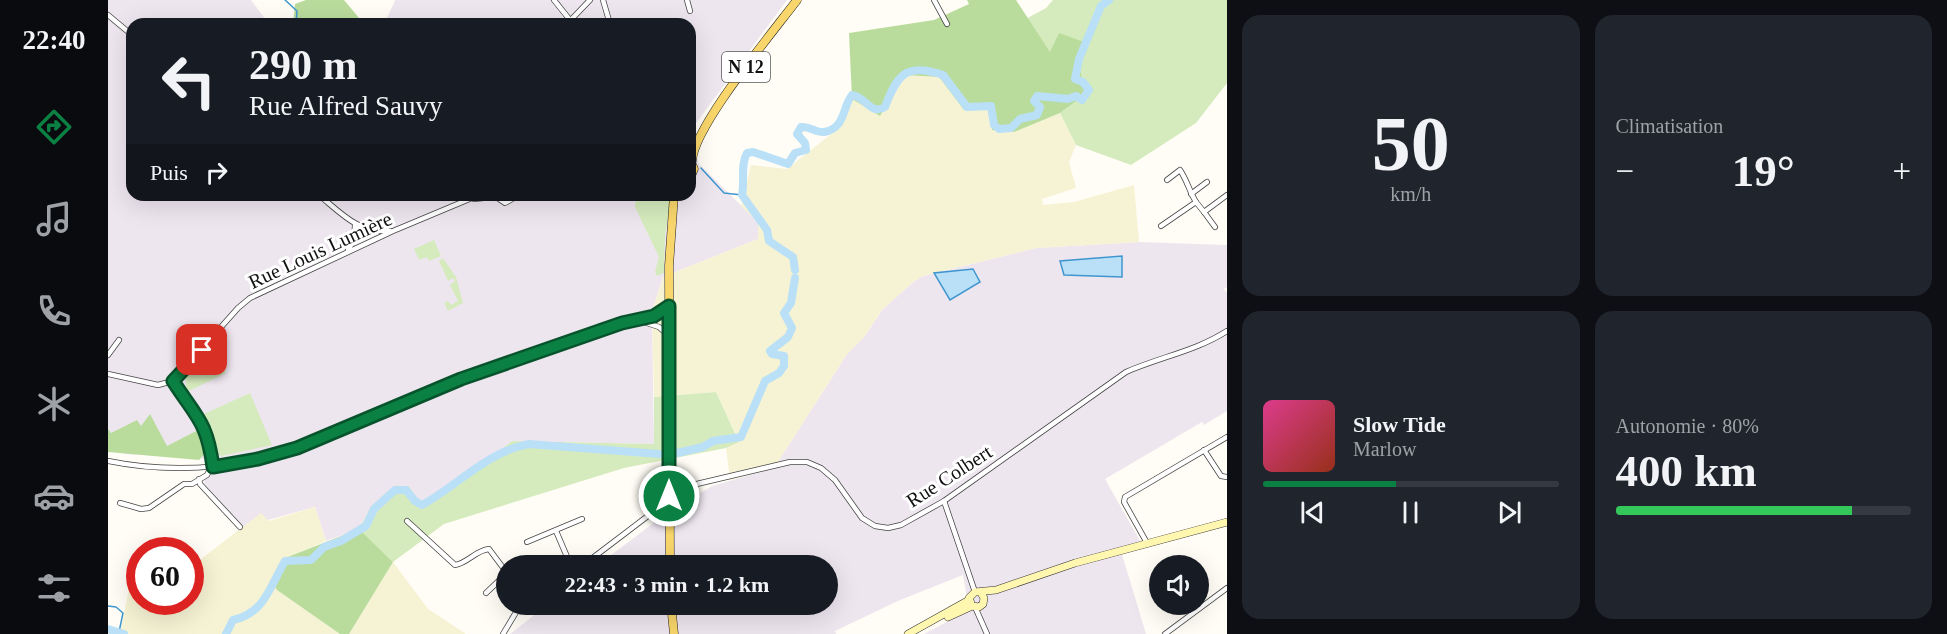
<!DOCTYPE html>
<html lang="fr">
<head>
<meta charset="utf-8">
<style>
  body { margin:0; font-family:"Times New Roman",serif; background:#20242c; color:#f1f3f6; height:100vh; display:flex; flex-direction:column; font-size:22px; white-space:nowrap }
  * { box-sizing:border-box; margin:0 }
  p { font-size:20px; color:#9ea1a6 }
  .icon { flex:none; width:33px; height:33px; fill:none; stroke:currentColor; stroke-width:2; stroke-linecap:round; stroke-linejoin:round }
  .map { position:relative; flex:1; overflow:hidden }
  .drawer { display:flex; flex-direction:column; gap:15px; padding:15px; background:#0d0f14; width:720px }
  .drawer>* { flex:none }
  .guide { position:absolute; left:18px; top:18px; width:570px; height:183px; border-radius:18px; box-shadow:0 6px 24px #0002; background:#171b24; color:#f1f3f6; overflow:hidden }
  .buttons { position:absolute; left:1041px; top:555px; display:grid; gap:12px }
  .buttons a { display:grid; place-items:center; width:60px; height:60px; border-radius:50%; background:#171b24; box-shadow:0 6px 24px #0002; font-size:30px }
  .speed { position:absolute; left:18px; top:537px; display:flex; gap:12px; font-size:30px; font-weight:700; text-align:center }
  .speed>* { display:grid; place-content:center; width:78px; height:78px; border-radius:50%; background:#171b24; box-shadow:0 6px 24px #0002; line-height:1 }
  .speed .limit { border:9px solid #d22; background:#fff; color:#111 }
  .pin { position:absolute; display:grid; place-items:center; width:51px; height:51px; color:#fff; margin:-26px; border-radius:12px; box-shadow:0 3px 9px #0006 }
  .me { position:absolute; width:66px; margin:-33px; rotate:0deg; stroke-linejoin:round; filter:drop-shadow(0 0 4px #0008) }
  .turn { display:flex; align-items:center; gap:21px; height:126px; padding:0 24px; font-size:27px }
  .turn .icon { width:78px; height:78px; stroke-width:2.5 }
  .turn b { display:block; font-size:42px; line-height:51px }
  .then { display:flex; align-items:center; height:57px; padding:0 24px; background:#0003; gap:12px; font-size:22px }
  .big { font-size:45px; font-weight:700; line-height:1.1 }
  .drawer .widget { flex:1; display:flex; flex-direction:column; justify-content:center; gap:9px; min-width:0; padding:0 21px; border-radius:18px; background:#20242c }
  .drawer .dial { align-items:center; gap:0 }
  .dial b { font-size:78px; line-height:1 }
  .song { display:flex; align-items:center; gap:18px }
  .cover { width:72px; height:72px; border-radius:9px; background:linear-gradient(135deg,hsl(330 70% 55%),hsl(10 70% 35%)) }
  .played { height:6px; border-radius:3px; background:linear-gradient(90deg,#0b8043 45%,#363941 45%) }
  .keys { display:flex; justify-content:space-around; direction:ltr }
  .heat { display:flex; justify-content:space-between; align-items:center; font-size:33px; direction:ltr }
  .charge { height:9px; border-radius:4px; background:linear-gradient(90deg,#34c759 80%,#363941 0) }
  .drawer .tiles { flex:1; display:grid; gap:15px; grid-template-columns:repeat(2,1fr) }
  .trip { position:absolute; left:388px; top:555px; width:342px; height:60px; border-radius:30px; background:#171b24; box-shadow:0 6px 24px #0002; font-weight:700; line-height:60px; text-align:center }
  main { display:flex; flex:1; min-height:0 }
  .tabs { display:flex; flex-direction:column; width:108px; justify-content:space-around; align-items:center; background:#090b0e; color:#9ea1a6 }
  .tabs .icon { width:42px; height:42px }
  .tabs .current { color:#0b8043 }
  .tabs b { font-size:27px; color:#f1f3f6 }
  .map>svg:first-child { display:block }
</style>
</head>
<body>
<main>
<nav class="tabs">
<b>22:40</b>
<svg class="icon current" aria-label="directions" viewBox="0 0 24 24"><path d="M12 3l9 9-9 9-9-9zM9 14v-3h6M13 9l2 2-2 2"/></svg>
<svg class="icon" aria-label="music" viewBox="0 0 24 24"><path d="M9 18V5l10-2v13"/><circle cx="6" cy="18" r="3"/><circle cx="16" cy="16" r="3"/></svg>
<svg class="icon" aria-label="phone" viewBox="0 0 24 24"><path d="M5 4h4l2 5-3 2q2 4 5 5l2-3 5 2v4C11 20 4 13 5 4z"/></svg>
<svg class="icon" aria-label="climate" viewBox="0 0 24 24"><path d="M12 3v18M4 7l16 10M4 17L20 7"/></svg>
<svg class="icon" aria-label="car" viewBox="0 0 24 24"><path d="M5 17H2v-5l4-1 3-4h7l3 4 3 1v5h-3M9 17h6M6 11h13"/><circle cx="7" cy="17" r="2"/><circle cx="17" cy="17" r="2"/></svg>
<svg class="icon" aria-label="filters" viewBox="0 0 24 24"><path d="M4 7h16M4 17h16"/><circle cx="9" cy="7" r="2"/><circle cx="15" cy="17" r="2"/></svg>
</nav>
<div class="map">
<svg width="1119" height="634" viewBox="0 0 1119 634">
  <rect width="100%" height="100%" fill="#fffdf5"/>
  <g fill="#eee6ef">
    <polygon points="0,0 143,0 161,24 24,24 24,195 582,195 582,24 276,24 286,3 287,0 679,0 583,130 591,164 650,222 650,239 555,277 544,312 546,444 404,441 335,495 326,495 317,503 311,504 278,501 264,505 251,529 218,541 207,507 134,527 96,483 99,459 18,454 0,450"/>
    <polygon points="1031,242 1119,245 1119,287 1116,289 1119,293 1119,411 1096,425 1094,422 997,479 1036,548 1014,554 1038,634 816,634 861,610 855,575 792,600 727,631 728,634 402,634 439,605 720,604 720,566 490,565 556,515 604,486 666,468 739,354 756,337 774,310 805,282 815,276 928,248"/>
  </g>
  <g fill="#f6f3d4">
    <polygon points="797,75 831,77 856,110 882,108 884,130 906,132 952,113 968,145 961,162 968,188 934,199 935,205 966,202 1026,185 1031,242 928,248 815,276 805,282 774,310 756,337 739,354 666,468 622,480 618,448 631,441 608,392 546,397 544,312 555,277 650,239 650,222 633,206 643,165 679,169 732,127 744,99 772,116"/>
    <polygon points="207,507 218,541 177,558 169,590 232,634 21,634 13,629 20,593 31,578 32,602 82,602 83,556 88,563 153,513 161,521"/>
    <polygon points="285,562 320,609 358,634 241,634"/>
  </g>
  <g fill="#d5ebbd">
    <polygon points="945,0 1119,0 1119,83 1088,123 1023,165 968,145 952,113 978,94 972,69 975,42 942,53 918,19 938,8"/>
    <polygon points="536,195 556,195 563,200 557,235 556,273 549,276 547,272 551,257 527,207 528,199"/>
    <polygon points="326,240 333,256 321,261 319,257 311,260 306,249"/>
    <polygon points="335,258 348,277 355,303 340,311 336,303 340,301 343,305 350,301 342,285 347,281 345,278 340,281 331,261"/>
    <polygon points="102,345 118,373 79,392 77,375"/>
    <polygon points="608,392 631,442 618,448 516,468 336,524 285,562 251,529 264,505 278,501 285,489 301,486 311,504 317,503 326,495 335,495 404,441 546,444 546,397"/>
    <polygon points="142,393 164,445 113,456 108,452 96,414"/>
  </g>
  <g fill="#b9dc9c">
    <polygon points="198,0 236,0 256,24 185,24 187,4"/>
    <polygon points="859,0 908,0 942,52 951,33 976,42 972,69 978,94 952,113 906,132 884,130 882,108 856,110 831,77 797,75 772,116 744,99 741,33 826,20 861,4"/>
    <polygon points="42,414 59,446 92,429 97,453 91,460 0,452 0,429 3,433 29,420 33,426"/>
    <polygon points="251,529 285,562 241,634 232,634 169,590 163,580 177,558"/>
  </g>
  <g fill="#b9e0f7" stroke="#3f96cf" stroke-width="1.5">
    <polygon points="1014,256 1014,277 956,275 952,261"/>
    <polygon points="865,269 872,282 842,300 826,273"/>
  </g>
  <g fill="none" stroke-linecap="round" stroke-linejoin="round">
    <g stroke="#3f96cf" stroke-width="1.5">
      <polyline points="177,0 189,11 188,24"/>
      <polyline points="593,168 616,193 634,195"/>
      <polyline points="349,195 353,195"/>
      <polyline points="0,606 8,607 15,613 11,632"/>
    </g>
    <g stroke="#b9e0f7" stroke-width="8">
      <path d="M687 270 685 257 661 241 659 230 634 195C637 181 632 165 639 153L645 152 680 164 687 153 698 150 697 143 689 134 693 127C702 126 708 133 716 132 738 128 734 107 744 95 757 96 763 116 777 107 789 75 798 62 835 75L859 107 883 106 886 125 891 129 903 128 912 119 929 115 932 107 926 101 929 96 960 99 968 96 974 100 981 90 975 82 967 79 971 59 993 6 1001 0"/>
      <polyline points="569,453 595,447 605,441 633,437 657,381 671,373 676,366 676,356 664,354 662,351 680,337 684,328 676,313 683,303 687,278"/>
      <polyline points="0,629 16,634"/>
      <path d="M118 634 125 620C157 613 162 586 177 561L203 560 216 547 233 541 258 526 266 509 287 490H298L307 501 314 505C349 486 380 451 421 444L551 454"/>
    </g>
    <defs>
      <g id="street">
        <polyline points="446,0 462,20"/>
        <polyline points="495,0 502,24"/>
        <polyline points="579,0 582,11"/>
        <polyline points="826,0 839,24"/>
        <polyline points="0,15 24,35"/>
        <polyline points="459,24 482,0"/>
        <path d="M1059 180 1072 170C1080 182 1081 191 1088 202"/>
        <polyline points="1083,194 1099,182"/>
        <path d="M211 195C234 214 250 233 282 231"/>
        <polyline points="385,195 397,203 411,195"/>
        <polyline points="366,199 386,197"/>
        <polyline points="1096,212 1107,227"/>
        <polyline points="1053,226 1088,202 1096,212 1119,195"/>
        <polyline points="240,250 246,240 247,225"/>
        <polyline points="530,320 551,327 561,336"/>
        <polyline points="0,355 11,340"/>
        <polyline points="0,374 50,385 65,381 130,308 142,298 285,231 371,195"/>
        <path d="M65 381C87 415 100 425 105 467"/>
        <polyline points="1096,450 1113,476 1119,477"/>
        <path d="M0 461C49 471 100 470 149 460 220 444 285 406 352 379 394 363 438 350 481 335 502 327 546 319 561 306"/>
        <polyline points="91,479 92,484 132,527"/>
        <path d="M576 487 682 462H699L713 468 727 480 754 518 767 526 780 528 793 525 836 501 1018 372C1052 357 1088 351 1119 331"/>
        <polyline points="561,496 576,487 563,480"/>
        <polyline points="836,501 867,592"/>
        <polyline points="12,503 33,509 41,508 76,484 84,484 99,475 103,467"/>
        <polyline points="561,516 549,509 561,498"/>
        <path d="M299 521 347 565C360 563 368 550 381 549L399 573"/>
        <polyline points="448,531 463,566"/>
        <polyline points="419,542 474,519"/>
        <polyline points="1039,543 1016,502 1017,497 1119,437"/>
        <polyline points="474,566 549,509"/>
        <polyline points="378,593 399,573"/>
        <polyline points="867,607 879,634"/>
        <polyline points="395,634 413,604"/>
        <polyline points="1057,634 1119,588"/>
      </g>
      <g id="secondary">
        <polyline points="873,593 876,598 875,604 871,607 864,606 861,598 867,592 888,590 967,563 1119,522"/>
        <polyline points="840,617 864,606"/>
        <polyline points="800,634 861,600"/>
      </g>
      <g id="primary">
        <polyline points="582,160 586,169 582,178"/>
        <path d="M584 161C586 126 665 32 689 0"/>
        <polyline points="562,566 561,266 566,195"/>
        <polyline points="563,604 566,634"/>
      </g>
    </defs>
    <use href="#street" stroke="#444" stroke-width="6"/>
    <use href="#secondary" stroke="#333" stroke-width="8"/>
    <use href="#primary" stroke="#222" stroke-width="9"/>
    <use href="#street" stroke="#fff" stroke-width="4.5"/>
    <use href="#secondary" stroke="#fff6b0" stroke-width="7"/>
    <use href="#primary" stroke="#f9d66b" stroke-width="8"/>
  </g>
  <g fill="none" stroke-linecap="round" stroke-linejoin="round">
    <defs>
      <path id="route" d="M94 350 65 381C88 417 99 421 105 467L150 459 189 448 353 379 514 323 546 316 561 306V496"/>
    </defs>
    <use href="#route" stroke="#07532c" stroke-width="15"/>
    <use href="#route" stroke="#0b8043" stroke-width="10"/>
  </g>
  <g text-anchor="middle" stroke-width="6" stroke-linejoin="round" paint-order="stroke">
    <rect fill="#fff" stroke="#585858" stroke-width="1.5" x="614" y="52" width="48" height="30" rx="4.5"/>
    <g font-size="18" font-weight="bold" fill="#111">
      <text x="638" y="73">N 12</text>
    </g>
    <g font-size="20" fill="#111" stroke="#fff">
      <text transform="translate(212 250) rotate(-25)" y="7">Rue Louis Lumière</text>
      <text transform="translate(841 476) rotate(-33)" y="7">Rue Colbert</text>
    </g>
  </g>
</svg>
<div class="buttons">
<a><svg class="icon" aria-label="sound" viewBox="0 0 24 24"><path d="M4 9h4l5-4v14l-5-4H4zM17 9q2 3 0 6"/></svg></a>
</div>
<div class="speed"><div class="limit">60</div></div>
<div class="pin" style="left:94px;top:350px;background:#d93025"><svg class="icon" aria-label="arrive" viewBox="0 0 24 24"><path d="M6 21V4h12l-3 4 3 4H6"/></svg></div>
<svg class="me" style="left:561px;top:496px" viewBox="-20 -20 40 40"><circle r="17" fill="#0b8043" stroke="#fff" stroke-width="3"/><path d="M0-11L8 9 0 5-8 9z" fill="#fff"/></svg>
<div class="trip">22:43 · 3 min · 1.2 km</div>
<div class="guide">
<div class="turn"><svg class="icon" aria-label="left" viewBox="0 0 24 24"><path d="M17 20v-9H6M10 6l-5 5 5 5"/></svg><div><b>290 m</b>Rue Alfred Sauvy</div></div>
<div class="then">Puis<svg class="icon" aria-label="right" viewBox="0 0 24 24"><path d="M7 20v-9h11M14 6l5 5-5 5"/></svg></div>
</div>
</div>
<section class="drawer">
<div class="tiles">
<div class="widget dial"><b>50</b><p>km/h</p></div>
<div class="widget"><p>Climatisation</p>
<div class="heat"><a>−</a><b class="big">19°</b><a>+</a></div>
</div>
<div class="widget">
<div class="song"><i class="cover"></i><div><b>Slow Tide</b><p>Marlow</p></div></div>
<div class="played"></div>
<div class="keys"><svg class="icon" aria-label="previous" viewBox="0 0 24 24"><path d="M18 5L8 12l10 7zM5 5v14"/></svg><svg class="icon" aria-label="pause" viewBox="0 0 24 24"><path d="M8 5v14M16 5v14"/></svg><svg class="icon" aria-label="next" viewBox="0 0 24 24"><path d="M6 5l10 7-10 7zM19 5v14"/></svg></div>
</div>
<div class="widget"><p>Autonomie · 80%</p><b class="big">400 km</b><div class="charge"></div></div>
</div>
</section>
</main>
</body>
</html>
